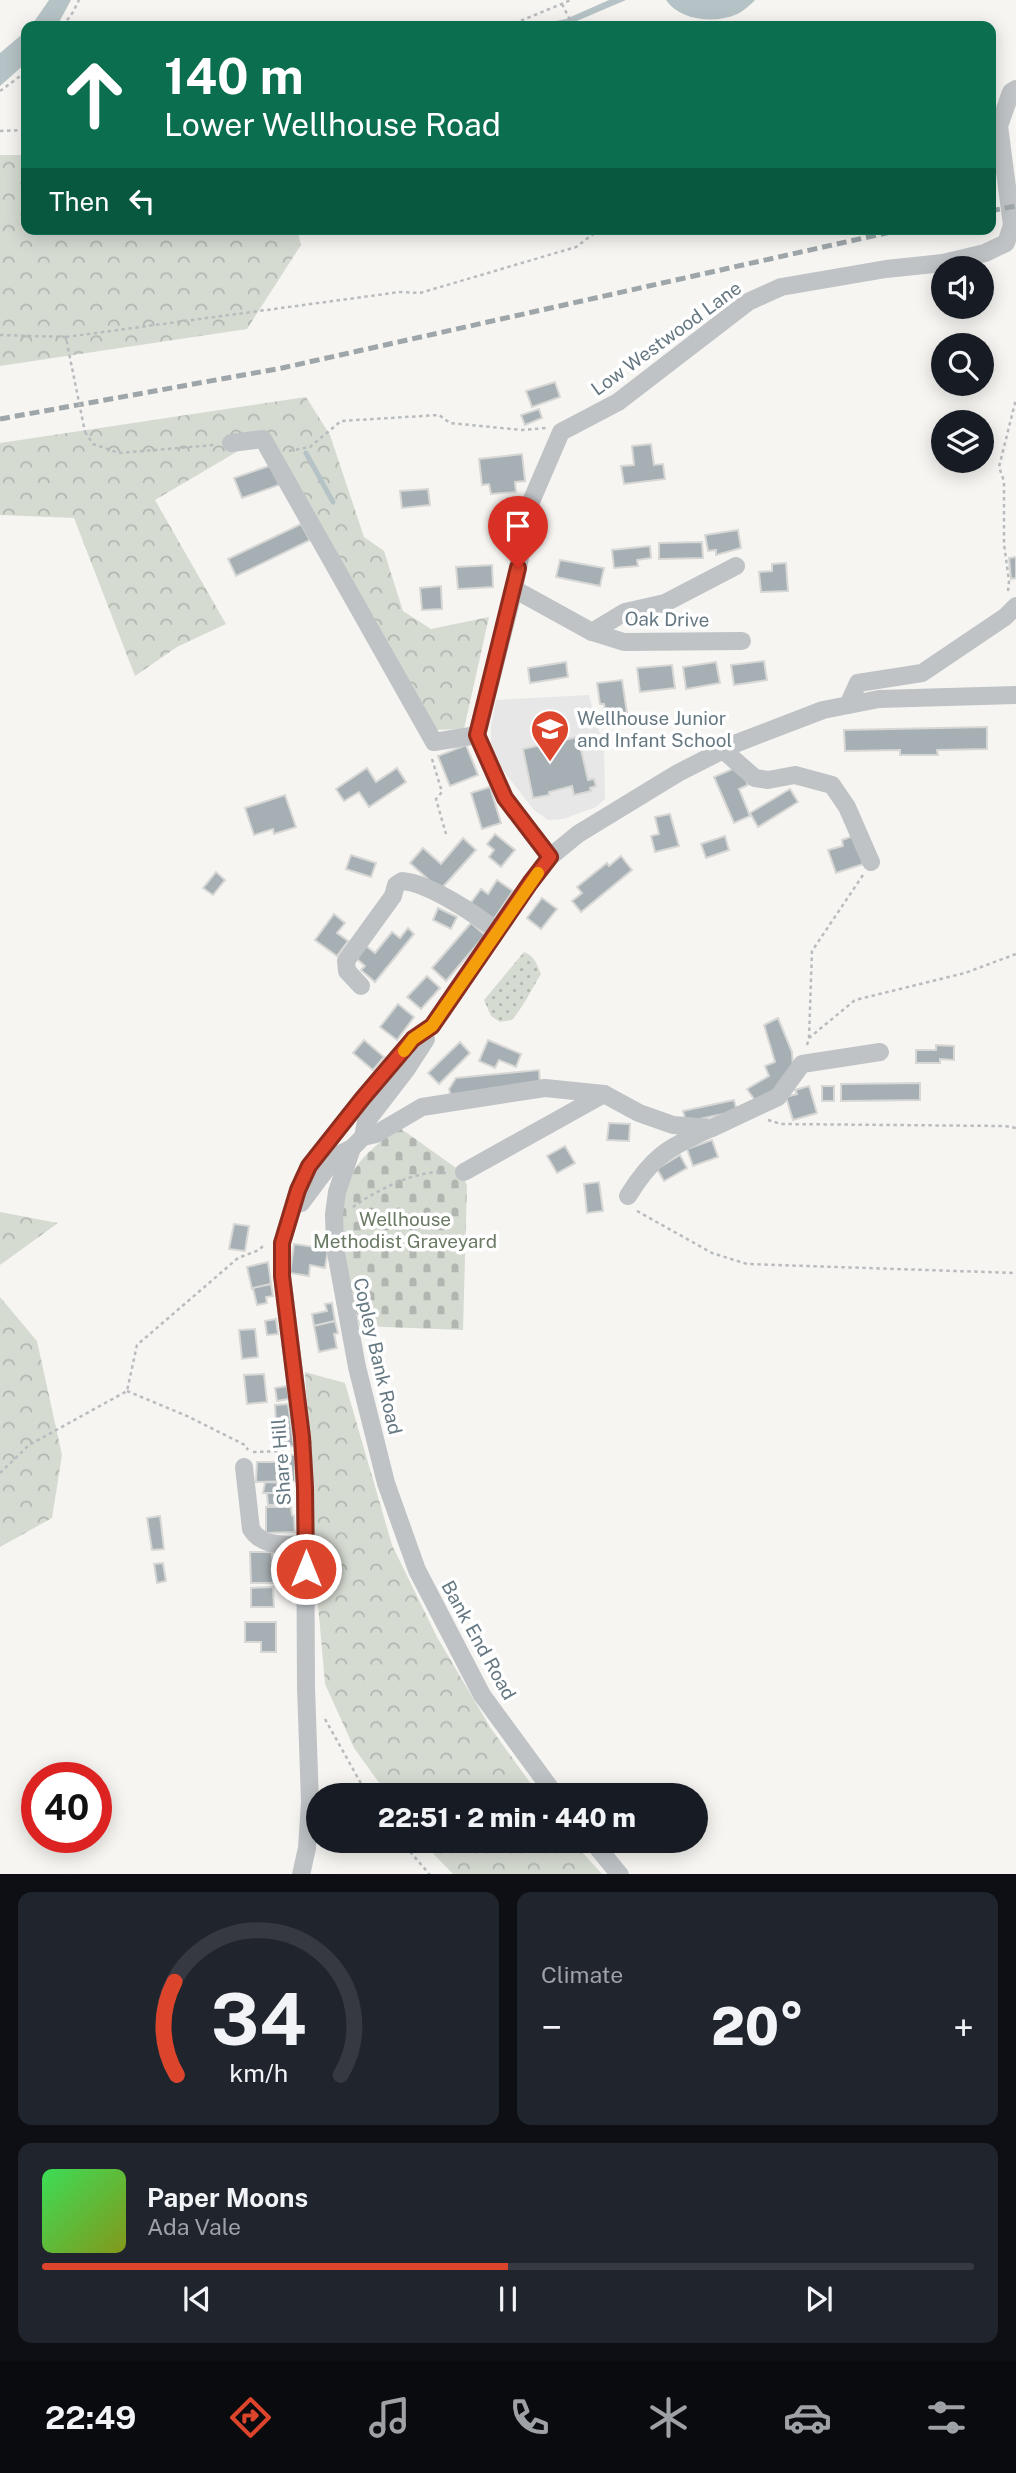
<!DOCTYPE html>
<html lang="en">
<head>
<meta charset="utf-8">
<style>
  body { margin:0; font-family:"Public Sans",sans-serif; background:#20242c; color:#f1f3f6; height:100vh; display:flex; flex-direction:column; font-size:26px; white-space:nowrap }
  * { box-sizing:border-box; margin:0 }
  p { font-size:23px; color:#9ea1a6 }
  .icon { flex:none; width:38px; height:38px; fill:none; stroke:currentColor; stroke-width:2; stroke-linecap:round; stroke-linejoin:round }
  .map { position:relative; height:1874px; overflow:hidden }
  .side { display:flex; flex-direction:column; gap:18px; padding:18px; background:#0d0f14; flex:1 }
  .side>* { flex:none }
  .hud { position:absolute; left:21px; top:21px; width:975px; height:214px; border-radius:14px; box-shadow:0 4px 18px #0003; background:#0b6e4f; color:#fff; overflow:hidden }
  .fabs { position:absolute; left:931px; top:256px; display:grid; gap:14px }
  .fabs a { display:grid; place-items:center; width:63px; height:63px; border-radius:50%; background:#171b24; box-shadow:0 4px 18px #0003; font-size:35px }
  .speed { position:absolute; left:21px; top:1762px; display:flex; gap:14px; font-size:35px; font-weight:700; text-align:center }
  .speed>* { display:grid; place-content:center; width:91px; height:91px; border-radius:50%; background:#171b24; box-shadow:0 4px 18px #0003; line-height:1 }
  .speed .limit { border:10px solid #d22; background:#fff; color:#111 }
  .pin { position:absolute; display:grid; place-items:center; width:60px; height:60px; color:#fff; margin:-72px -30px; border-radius:50% 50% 50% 0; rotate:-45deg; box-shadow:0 0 7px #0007 }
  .pin .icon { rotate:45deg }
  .me { position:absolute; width:77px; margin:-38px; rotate:0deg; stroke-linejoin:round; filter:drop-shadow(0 0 5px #0008) }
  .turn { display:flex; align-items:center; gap:24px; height:147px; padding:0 28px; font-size:32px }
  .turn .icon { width:91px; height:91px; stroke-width:2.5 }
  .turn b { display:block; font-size:49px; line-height:60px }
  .then { display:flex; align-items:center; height:66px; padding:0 28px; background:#0003; gap:14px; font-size:26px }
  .big { font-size:52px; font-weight:800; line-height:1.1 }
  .side .card { flex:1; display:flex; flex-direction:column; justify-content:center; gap:10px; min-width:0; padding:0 24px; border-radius:14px; background:#20242c }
  .side .dial { align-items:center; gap:0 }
  .dial svg { height:182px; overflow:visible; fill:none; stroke:#363941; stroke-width:7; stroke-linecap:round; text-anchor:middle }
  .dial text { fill:#f1f3f6; stroke:none }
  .song { display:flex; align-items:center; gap:21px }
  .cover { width:84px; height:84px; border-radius:10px; background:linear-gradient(135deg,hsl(130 70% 55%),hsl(70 70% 35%)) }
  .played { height:7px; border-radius:4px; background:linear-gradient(90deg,#dc442c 50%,#363941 50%) }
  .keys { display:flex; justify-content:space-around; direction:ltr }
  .heat { display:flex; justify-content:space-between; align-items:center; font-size:38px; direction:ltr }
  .side .tiles { flex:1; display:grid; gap:18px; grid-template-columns:1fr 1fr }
  .card:last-child { grid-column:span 2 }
  .trip { position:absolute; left:306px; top:1783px; width:402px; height:70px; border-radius:35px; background:#171b24; box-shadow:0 4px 18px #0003; font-weight:800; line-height:70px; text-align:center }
  .tabs { display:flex; height:112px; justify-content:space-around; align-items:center; background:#090b0e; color:#9ea1a6 }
  .tabs .icon { width:49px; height:49px }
  .tabs .selected { color:#dc442c }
  .tabs b { font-size:32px; color:#f1f3f6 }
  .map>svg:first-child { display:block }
</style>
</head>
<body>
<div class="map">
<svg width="1016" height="1875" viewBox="0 0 1016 1875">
  <defs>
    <pattern id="grass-dots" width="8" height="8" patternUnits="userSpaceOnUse" patternTransform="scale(1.75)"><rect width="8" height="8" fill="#d6dbd2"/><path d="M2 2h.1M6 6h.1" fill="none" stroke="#b1b6b0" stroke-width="1.8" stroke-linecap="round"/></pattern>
    <pattern id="forest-crowns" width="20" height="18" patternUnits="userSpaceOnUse" patternTransform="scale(1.75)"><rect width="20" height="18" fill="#d6dbd2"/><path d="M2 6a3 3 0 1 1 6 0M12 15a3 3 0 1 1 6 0" fill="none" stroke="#b1b6b0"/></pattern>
    <pattern id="cemetery-stones" width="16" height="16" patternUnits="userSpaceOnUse" patternTransform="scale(1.75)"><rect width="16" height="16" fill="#d6dbd2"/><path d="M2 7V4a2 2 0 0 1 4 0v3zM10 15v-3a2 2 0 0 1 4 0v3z" fill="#b1b6b0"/></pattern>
  </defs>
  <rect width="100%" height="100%" fill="#f6f5f2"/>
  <polygon fill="#e6e7e6" points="589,695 604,749 605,799 596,807 563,819 548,820 534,810 491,755 491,725 496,700"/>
  <path fill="url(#grass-dots)" d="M524 952C535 956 537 965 541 974 531 990 524 1006 512 1020L500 1022 491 1016 484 1000Z"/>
  <g fill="url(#forest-crowns)">
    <polygon points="0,155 26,155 26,229 297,229 301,245 247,329 0,366"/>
    <polygon points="306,397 330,435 364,537 384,551 403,611 431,629 489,617 464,729 432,730 267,434 155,500 226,624 177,647 135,676 74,518 0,515 0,443"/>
    <polygon points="0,1212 58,1223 0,1265"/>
    <polygon points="0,1297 37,1341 62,1455 52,1518 0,1547"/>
    <polygon points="305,1372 345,1383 392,1545 437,1637 490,1727 539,1795 388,1795 354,1748 325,1684 315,1570"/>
    <polygon points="421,1841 572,1841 602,1874 453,1874"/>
  </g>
  <path fill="url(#cemetery-stones)" d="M400 1128 459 1170 467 1185 463 1330 359 1326C351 1282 330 1212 353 1172 364 1153 382 1140 400 1128Z"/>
  <g fill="#b6c3c6">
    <polygon points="49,0 71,0 57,26 31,26"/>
    <polygon points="609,0 626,0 565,26 530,26 566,19"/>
    <path d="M666 0H755C750 5 744 11 737 14 716 24 680 21 666 0Z"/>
    <polygon points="26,31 26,63 0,86 0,53"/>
  </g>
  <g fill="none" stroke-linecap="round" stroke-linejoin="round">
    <polyline stroke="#b6c3c6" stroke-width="5" points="306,453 333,502"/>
  </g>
  <g fill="#a6afb3" stroke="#d7d7d5" stroke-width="2">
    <polygon points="555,382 560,397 532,407 526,391"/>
    <polygon points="539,409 542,418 525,425 521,415"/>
    <polygon points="651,444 654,465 663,464 665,479 624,484 621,466 634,465 632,446"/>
    <polygon points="522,454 525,481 515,482 516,492 491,494 489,484 482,485 479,459"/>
    <polygon points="272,465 279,485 242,498 234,478"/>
    <polygon points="428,489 430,505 402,508 400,491"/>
    <polygon points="301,524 310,540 236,576 228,559"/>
    <polygon points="738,530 741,548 716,555 716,550 708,551 705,535"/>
    <polygon points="702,542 703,558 659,559 659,543"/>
    <polygon points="650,546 651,558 637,560 638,566 614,568 612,550"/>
    <polygon points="1016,557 1016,578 1011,579 1009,558"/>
    <polygon points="560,560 604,568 600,586 556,577"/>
    <polygon points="786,563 788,591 761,592 759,572 772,571 772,564"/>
    <polygon points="492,565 493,587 458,589 456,567"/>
    <polygon points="441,586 442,609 422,610 420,588"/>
    <polygon points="764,661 767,680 734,685 731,665"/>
    <polygon points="566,662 568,677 530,683 528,668"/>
    <polygon points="716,662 720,683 686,689 683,667"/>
    <polygon points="672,665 675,688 640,692 637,668"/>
    <polygon points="622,680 627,713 606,715 604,704 600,704 597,683"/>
    <polygon points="987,727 987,749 937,750 938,755 900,755 900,750 845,751 844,730"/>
    <polygon points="578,737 588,780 594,779 596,786 590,788 591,791 574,795 572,786 549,792 549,795 533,798 523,749"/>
    <polygon points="466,745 478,775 450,786 438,756"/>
    <polygon points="367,768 376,782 397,768 406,782 369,807 359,792 344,801 336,789"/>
    <polygon points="735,768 742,771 748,785 739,789 750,816 734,823 714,777"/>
    <polygon points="490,787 501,823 482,829 471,793"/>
    <polygon points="790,789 798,802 758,827 750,813"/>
    <polygon points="285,795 296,827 274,834 273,829 254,835 245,808"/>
    <polygon points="670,814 679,846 655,852 651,836 659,834 655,817"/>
    <polygon points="495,834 515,850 501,867 489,857 494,850 487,844"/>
    <polygon points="856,835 866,863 836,873 828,850 843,846 842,840"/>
    <polygon points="725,836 729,850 706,858 701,844"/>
    <polygon points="463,838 476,850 440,890 410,863 423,848 441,864"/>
    <polygon points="351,855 376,863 371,877 346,869"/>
    <polygon points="621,856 632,870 581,912 572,901 582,893 577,887 607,863 609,866"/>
    <polygon points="216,872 225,880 213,895 203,888"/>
    <polygon points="497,880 513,891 493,920 470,904 481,889 488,894"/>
    <polygon points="542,898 557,909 541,929 527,918"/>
    <polygon points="438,908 457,917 451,929 433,920"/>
    <polygon points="334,914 345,923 337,933 348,941 337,956 315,940"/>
    <polygon points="471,923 485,935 446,981 432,968"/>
    <polygon points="408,928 414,934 375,982 361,970 365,966 356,958 366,946 375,953 392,932 400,938"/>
    <polygon points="427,976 440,988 421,1009 407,997"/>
    <polygon points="398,1004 414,1017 397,1040 380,1027"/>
    <polygon points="778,1018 792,1052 793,1067 781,1085 756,1102 747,1089 769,1076 765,1066 775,1062 764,1025"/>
    <polygon points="364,1040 384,1057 373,1070 353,1053"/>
    <polygon points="488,1040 521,1054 516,1067 499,1060 495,1068 479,1061"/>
    <polygon points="460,1042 470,1053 439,1084 428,1073"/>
    <polygon points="936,1045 954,1046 954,1060 940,1059 940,1063 916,1063 916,1050 936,1050"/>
    <polygon points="539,1070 540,1084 451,1097 449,1089 456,1078"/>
    <polygon points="920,1083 920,1100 841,1101 841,1084"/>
    <polygon points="809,1086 817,1113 793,1120 786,1097 797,1094 795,1090"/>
    <rect x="822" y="1086" width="12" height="15"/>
    <polygon points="734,1100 737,1111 686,1122 683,1111"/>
    <polygon points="609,1123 630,1124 629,1141 607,1140"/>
    <polygon points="712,1140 718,1157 693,1166 687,1149"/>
    <polygon points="565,1146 575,1163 557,1173 547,1156"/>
    <polygon points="680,1155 687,1168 664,1181 657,1169"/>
    <polygon points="599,1182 603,1211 587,1213 584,1184"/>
    <polygon points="234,1224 249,1226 245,1251 229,1249"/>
    <polygon points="294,1244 328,1249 325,1268 310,1265 309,1276 290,1273"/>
    <polygon points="268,1262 271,1284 252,1289 247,1267"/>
    <polygon points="271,1284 273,1296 266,1297 267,1303 257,1305 253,1288"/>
    <polygon points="332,1303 335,1321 314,1326 312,1314 327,1311 325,1304"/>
    <polygon points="276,1319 278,1334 267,1335 265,1321"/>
    <polygon points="335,1321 338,1333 334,1334 337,1348 319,1352 314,1326"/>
    <polygon points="255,1329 258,1357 242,1359 239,1330"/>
    <polygon points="264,1374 267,1402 247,1404 244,1375"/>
    <polygon points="287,1386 289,1399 277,1401 275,1388"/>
    <polygon points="288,1404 294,1446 282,1447 280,1423 276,1423 275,1405"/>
    <polygon points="286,1455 295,1455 295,1481 256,1482 257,1462 286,1462"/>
    <polygon points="265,1482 286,1483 291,1485 291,1493 263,1493"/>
    <polygon points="267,1493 288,1493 289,1504 268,1505"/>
    <polygon points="266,1507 291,1507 292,1515 294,1516 295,1532 266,1533"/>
    <polygon points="160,1516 164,1549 152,1550 147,1518"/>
    <polygon points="250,1552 272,1552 273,1583 251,1583"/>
    <polygon points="163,1563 166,1581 157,1583 154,1564"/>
    <polygon points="273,1587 274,1607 251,1607 251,1588"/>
    <polygon points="245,1622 276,1622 276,1652 261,1652 261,1642 245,1642"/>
  </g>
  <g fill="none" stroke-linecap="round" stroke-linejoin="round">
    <g stroke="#b9bcbe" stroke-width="2.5" stroke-dasharray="3.5 3.5" stroke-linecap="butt">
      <polyline points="562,4 573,26"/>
      <polyline points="63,26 73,12 79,0"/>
      <polyline points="508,26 571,0"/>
      <polyline points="0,91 26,72"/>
      <polyline points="0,131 26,130"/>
      <polyline points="0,335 66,337 68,348"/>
      <polyline points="66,337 400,292 420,293 576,247 600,229"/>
      <polyline points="85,432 93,444 119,453 214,445"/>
      <polyline points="289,451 310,447 341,421 439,415 450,423 522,430 546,428"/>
      <polyline points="1008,591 1009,581 1004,544 1004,481 999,467 1016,399"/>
      <polyline points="432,759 442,792 436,799 446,834"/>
      <polyline points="809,1038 812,951 863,875"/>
      <polyline points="807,1045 809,1038 855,1000 965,973 1016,954"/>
      <polyline points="768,1120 781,1124 1005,1126 1016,1128"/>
      <path d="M353 1207C375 1191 419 1168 446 1173"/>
      <polyline points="637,1211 712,1253 747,1264 1016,1273"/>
      <polyline points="127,1391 187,1416 245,1445 248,1450"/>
      <polyline points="253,1452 285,1451"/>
      <polyline points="0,1473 29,1445 127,1391 137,1345 238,1258 259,1250 265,1244"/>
      <polyline points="325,1719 368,1796"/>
      <polyline points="401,1841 430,1875"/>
    </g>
    <g stroke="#bfc3c6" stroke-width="18">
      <polyline points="231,443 263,439 434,742 477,735"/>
      <polyline points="514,589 592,632 625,612 665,603 736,566"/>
      <polyline points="592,632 624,642 742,641"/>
      <polyline points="848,705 858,683 922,673 1005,617 1016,606"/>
      <polyline points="723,750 755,778 768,780 795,775 832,785 847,807 871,862"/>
      <polyline points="550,857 505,798 477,735 514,589 530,504 561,432 618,402 748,302 781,287 886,269 943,263 985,253 1006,243 1012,225 999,126 1011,92 1016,89"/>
      <path d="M361 986 347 971 346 961 393 896 396 885 402 881C429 883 475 914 497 931"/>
      <polyline points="363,1137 376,1134 422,1107 545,1088 604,1094 639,1113 673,1125 712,1128 778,1097 802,1064 880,1052"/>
      <polyline points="352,1148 337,1192 334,1214 335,1247 357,1367 386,1483 417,1570 482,1695 556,1796"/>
      <polyline points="464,1172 604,1094"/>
      <path d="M628 1196C652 1157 667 1148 709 1129"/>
      <polyline points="301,1203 336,1156 352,1148 363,1137 366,1122 406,1070 426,1039"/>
      <path d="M244 1467 251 1529C263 1548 285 1544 305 1545"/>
      <polyline points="592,1841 620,1875"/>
      <polyline points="301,1875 307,1848 310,1802 306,1687 305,1488 302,1437 282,1275 282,1243 298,1190 309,1166 362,1099 413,1039 432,1026 530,883 550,857 578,834 678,773 737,743 823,710 879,699 1016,695"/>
    </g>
    <g stroke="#9ea6aa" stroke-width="5" stroke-dasharray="10 5" stroke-linecap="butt">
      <polyline points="990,211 1016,206"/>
      <polyline points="0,419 282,368 904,229"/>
    </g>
    <polyline stroke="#b9bcbe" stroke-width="2.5" stroke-dasharray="3.5 3.5" stroke-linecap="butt" points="68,348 85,432"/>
  </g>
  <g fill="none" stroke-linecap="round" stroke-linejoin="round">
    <defs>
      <polyline id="route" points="306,1569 305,1488 302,1437 282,1276 282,1243 298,1190 309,1166 362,1099 413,1039 432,1026 530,883 550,857 505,798 477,735 518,568"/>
    </defs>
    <use href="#route" stroke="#8f2c1d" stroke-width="18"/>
    <use href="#route" stroke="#dc442c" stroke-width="12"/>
    <polyline stroke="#f59e0b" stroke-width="12" points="404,1051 413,1039 432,1026 538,873"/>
  </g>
  <defs>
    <symbol id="school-pin" viewBox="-11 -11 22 30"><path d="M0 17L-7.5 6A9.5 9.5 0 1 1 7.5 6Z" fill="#dc442c" stroke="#fff"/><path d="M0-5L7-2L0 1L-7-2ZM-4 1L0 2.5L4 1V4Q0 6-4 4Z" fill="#fff"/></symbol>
  </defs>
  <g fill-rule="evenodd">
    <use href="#school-pin" x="528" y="707" width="44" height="60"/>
  </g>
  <g text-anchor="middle" stroke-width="7" stroke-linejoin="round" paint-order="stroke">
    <g font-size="19" fill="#667882" stroke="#fff">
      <text transform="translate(666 338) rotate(-36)" y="7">Low Westwood Lane</text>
      <text transform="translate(667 619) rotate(1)" y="7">Oak Drive</text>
      <text transform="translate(378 1356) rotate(77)" y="7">Copley Bank Road</text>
      <text transform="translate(281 1462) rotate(-94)" y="7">Share Hill</text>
      <text transform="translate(479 1640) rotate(61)" y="7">Bank End Road</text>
    </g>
    <g font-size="19" fill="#667882" stroke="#fff" text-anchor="start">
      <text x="577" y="725">Wellhouse Junior<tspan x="577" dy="22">and Infant School</tspan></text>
    </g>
    <g font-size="19" fill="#6b7a64" stroke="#fff">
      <text x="405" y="1226">Wellhouse<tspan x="405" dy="22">Methodist Graveyard</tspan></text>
    </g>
  </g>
</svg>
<div class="fabs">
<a><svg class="icon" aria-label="sound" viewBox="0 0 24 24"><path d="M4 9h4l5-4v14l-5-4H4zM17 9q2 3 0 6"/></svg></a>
<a><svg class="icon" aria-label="search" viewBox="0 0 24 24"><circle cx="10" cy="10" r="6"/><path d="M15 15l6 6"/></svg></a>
<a><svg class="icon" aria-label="layers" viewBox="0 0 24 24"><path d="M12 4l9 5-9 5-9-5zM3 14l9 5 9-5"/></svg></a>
</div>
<div class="speed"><div class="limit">40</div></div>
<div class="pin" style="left:518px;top:568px;background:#d93025"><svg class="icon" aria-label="arrive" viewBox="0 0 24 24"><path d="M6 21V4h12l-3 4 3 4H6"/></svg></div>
<svg class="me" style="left:306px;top:1569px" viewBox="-20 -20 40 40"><circle r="17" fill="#dc442c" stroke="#fff" stroke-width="3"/><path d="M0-11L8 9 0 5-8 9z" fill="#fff"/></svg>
<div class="trip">22:51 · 2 min · 440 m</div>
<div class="hud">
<div class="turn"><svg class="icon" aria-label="ahead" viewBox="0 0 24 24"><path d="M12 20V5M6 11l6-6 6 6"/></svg><div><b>140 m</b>Lower Wellhouse Road</div></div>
<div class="then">Then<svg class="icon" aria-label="left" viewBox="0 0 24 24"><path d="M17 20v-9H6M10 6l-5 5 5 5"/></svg></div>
</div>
</div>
<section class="side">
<div class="tiles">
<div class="card dial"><svg viewBox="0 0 100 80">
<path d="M14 69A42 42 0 1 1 86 69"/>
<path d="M14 69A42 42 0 0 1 13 28" stroke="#dc442c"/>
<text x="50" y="56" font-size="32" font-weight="700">34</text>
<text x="50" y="72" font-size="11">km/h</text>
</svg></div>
<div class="card"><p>Climate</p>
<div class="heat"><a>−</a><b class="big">20°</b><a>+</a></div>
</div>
<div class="card">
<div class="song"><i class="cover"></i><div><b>Paper Moons</b><p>Ada Vale</p></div></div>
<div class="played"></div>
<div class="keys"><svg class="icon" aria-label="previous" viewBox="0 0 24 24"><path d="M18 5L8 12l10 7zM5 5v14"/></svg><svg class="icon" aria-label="pause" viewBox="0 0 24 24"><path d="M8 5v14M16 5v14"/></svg><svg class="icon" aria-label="next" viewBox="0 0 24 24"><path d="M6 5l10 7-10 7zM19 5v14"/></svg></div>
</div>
</div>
</section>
<nav class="tabs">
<b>22:49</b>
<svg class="icon selected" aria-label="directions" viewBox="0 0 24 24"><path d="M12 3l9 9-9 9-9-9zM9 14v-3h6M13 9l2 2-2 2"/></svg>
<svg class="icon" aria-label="music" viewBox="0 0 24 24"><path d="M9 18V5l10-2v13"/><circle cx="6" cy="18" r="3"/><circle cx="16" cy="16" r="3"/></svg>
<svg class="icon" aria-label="phone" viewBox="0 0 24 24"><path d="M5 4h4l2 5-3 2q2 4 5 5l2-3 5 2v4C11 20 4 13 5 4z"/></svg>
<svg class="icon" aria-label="climate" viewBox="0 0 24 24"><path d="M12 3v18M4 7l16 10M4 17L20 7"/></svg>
<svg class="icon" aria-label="car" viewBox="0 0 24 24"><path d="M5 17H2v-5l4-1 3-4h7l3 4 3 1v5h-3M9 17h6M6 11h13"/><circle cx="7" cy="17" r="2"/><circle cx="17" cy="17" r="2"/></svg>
<svg class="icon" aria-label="filters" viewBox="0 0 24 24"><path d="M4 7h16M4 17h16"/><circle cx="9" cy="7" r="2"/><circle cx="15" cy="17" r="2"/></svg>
</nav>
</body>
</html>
